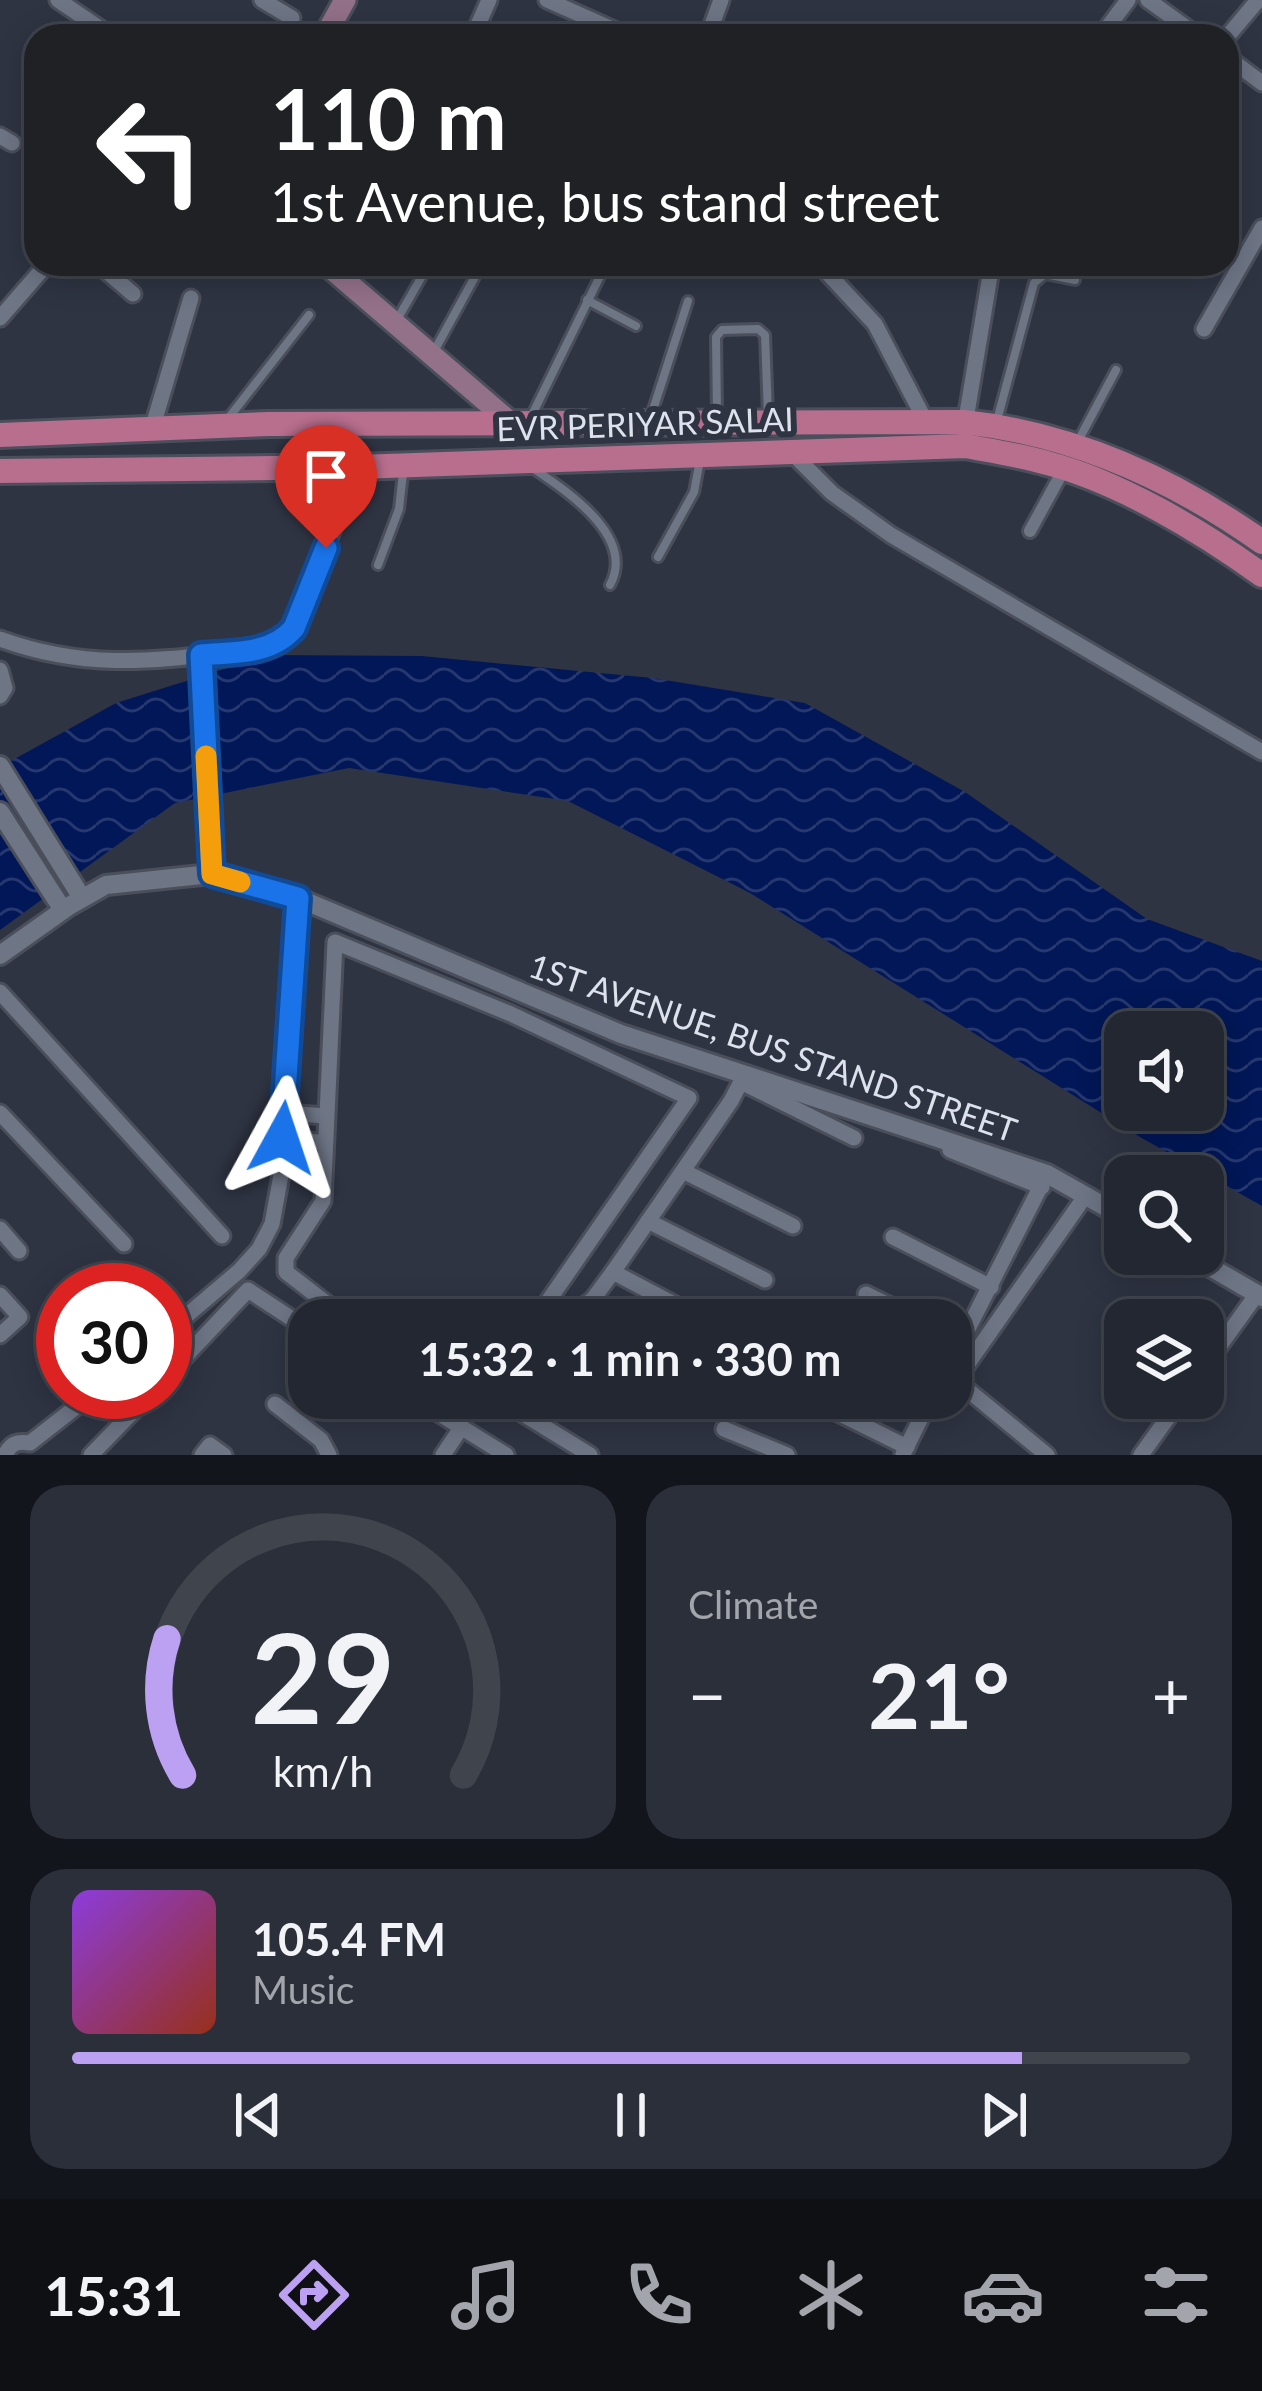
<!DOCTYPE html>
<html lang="en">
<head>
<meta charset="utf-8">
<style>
  body { margin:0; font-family:Lato,sans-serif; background:#2b2f3a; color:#f1f3f6; height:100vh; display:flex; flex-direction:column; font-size:45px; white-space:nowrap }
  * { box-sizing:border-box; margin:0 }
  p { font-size:39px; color:#a3a5ac }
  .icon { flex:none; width:66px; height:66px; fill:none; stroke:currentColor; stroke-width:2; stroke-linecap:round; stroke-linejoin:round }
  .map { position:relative; height:1455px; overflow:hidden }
  .details { display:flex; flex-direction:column; gap:30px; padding:30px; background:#13151c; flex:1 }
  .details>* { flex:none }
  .banner { position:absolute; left:24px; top:24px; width:1215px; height:252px; border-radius:36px; box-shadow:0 6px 30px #0003,0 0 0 3px #40444d; background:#202124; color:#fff; overflow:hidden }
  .tools { position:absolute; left:1104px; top:1011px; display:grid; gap:24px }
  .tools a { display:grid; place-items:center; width:120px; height:120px; border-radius:24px; background:#232732; box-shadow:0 6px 30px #0003,0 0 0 3px #40444d; font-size:60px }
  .speed { position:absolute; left:36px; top:1263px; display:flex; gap:24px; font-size:60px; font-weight:700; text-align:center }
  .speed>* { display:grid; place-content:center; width:156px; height:156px; border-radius:50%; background:#232732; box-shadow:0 6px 30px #0003,0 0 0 3px #40444d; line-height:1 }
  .speed .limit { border:18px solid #d22; background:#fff; color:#111 }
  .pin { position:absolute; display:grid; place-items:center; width:102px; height:102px; color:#fff; margin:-123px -51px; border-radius:50% 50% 50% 0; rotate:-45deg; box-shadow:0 0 12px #0007 }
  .pin .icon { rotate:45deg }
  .me { position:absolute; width:132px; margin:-66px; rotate:5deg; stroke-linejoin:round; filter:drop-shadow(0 0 9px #0008) }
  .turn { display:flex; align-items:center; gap:42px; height:252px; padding:0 48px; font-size:54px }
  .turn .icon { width:156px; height:156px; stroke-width:2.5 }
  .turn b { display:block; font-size:84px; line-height:102px }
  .big { font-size:90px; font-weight:700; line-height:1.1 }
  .details .widget { flex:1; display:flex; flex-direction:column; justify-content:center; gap:18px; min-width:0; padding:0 42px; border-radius:36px; background:#2b2f3a }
  .details .dial { align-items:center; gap:0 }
  .dial svg { height:312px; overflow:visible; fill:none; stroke:#40444d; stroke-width:7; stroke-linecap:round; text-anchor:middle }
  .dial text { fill:#f1f3f6; stroke:none }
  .song { display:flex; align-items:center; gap:36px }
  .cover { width:144px; height:144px; border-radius:18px; background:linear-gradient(135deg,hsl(270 70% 55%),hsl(10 70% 35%)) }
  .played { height:12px; border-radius:6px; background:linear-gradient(90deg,#bca0f2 85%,#40444d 85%) }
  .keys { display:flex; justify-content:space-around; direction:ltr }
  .heat { display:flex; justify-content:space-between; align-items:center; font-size:66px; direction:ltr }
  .details .tiles { flex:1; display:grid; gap:30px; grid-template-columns:1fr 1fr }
  .widget:last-child { grid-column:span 2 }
  .trip { position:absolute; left:288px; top:1299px; width:684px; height:120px; border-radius:36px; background:#232732; box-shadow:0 6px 30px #0003,0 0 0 3px #40444d; font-weight:700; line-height:120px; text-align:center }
  .tabs { display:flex; height:192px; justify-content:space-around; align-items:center; background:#0e1014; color:#a3a5ac }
  .tabs .icon { width:84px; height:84px }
  .tabs .selected { color:#bca0f2 }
  .tabs b { font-size:54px; color:#f1f3f6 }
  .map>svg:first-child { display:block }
</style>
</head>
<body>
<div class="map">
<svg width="1262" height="1455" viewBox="0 0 1262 1455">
  <defs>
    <pattern id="water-waves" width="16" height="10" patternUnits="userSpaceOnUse" patternTransform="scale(3)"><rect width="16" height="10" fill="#011757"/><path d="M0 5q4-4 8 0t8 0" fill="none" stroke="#26386f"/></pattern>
  </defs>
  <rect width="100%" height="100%" fill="#2f3443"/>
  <path fill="url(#water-waves)" fill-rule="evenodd" d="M269 655 422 656 653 678 805 703 965 792 1147 919 1262 961V1206L1140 1137 750 893 568 801 349 768 175 803 0 930V767L116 703ZM1125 1032H1203V1110H1125Z"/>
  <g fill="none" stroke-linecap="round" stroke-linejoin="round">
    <defs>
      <g id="service">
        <polyline points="587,300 636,326"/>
        <polyline points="398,318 429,264"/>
        <polyline points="432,355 482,264"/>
        <polyline points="651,416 688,301"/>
        <polyline points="717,416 716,337 722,330 758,329 765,335 768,415"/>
        <polyline points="227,420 309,315"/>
        <polyline points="529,421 606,264"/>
        <polyline points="996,424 1034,283 1045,274 1075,280"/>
        <polyline points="1077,443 1116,370"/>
        <path d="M534 469C568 492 636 537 610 585"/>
        <polyline points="658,557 694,492 700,460"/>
        <polyline points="378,565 399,509 403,473"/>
      </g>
      <polyline id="pedestrian" points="1030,531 1064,469"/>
      <g id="minor">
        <polyline points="58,0 111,36"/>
        <polyline points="262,0 292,18"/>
        <polyline points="547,0 628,36"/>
        <polyline points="1148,0 1198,36"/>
        <polyline points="331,27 352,36"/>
        <polyline points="473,36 489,0"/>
        <polyline points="708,36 721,0"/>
        <polyline points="1101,36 1128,0"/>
        <polyline points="1227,37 1258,0"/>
        <polyline points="1227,57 1262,83"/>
        <polyline points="0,136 12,143"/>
        <polyline points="98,264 133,294"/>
        <polyline points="819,264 875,324 927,424"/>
        <polyline points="0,318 47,264"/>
        <polyline points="1204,329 1262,228"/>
        <polyline points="152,429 191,298"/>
        <polyline points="964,431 992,264"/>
        <polyline points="792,453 832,493 891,535 1262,752"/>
        <path d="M0 639C94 673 165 659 261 649L285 638 294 628 357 467"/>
        <polyline points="201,655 211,874"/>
        <polyline points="0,670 5,688 0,696"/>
        <polyline points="0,992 222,1236"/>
        <polyline points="741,1082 854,1138"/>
        <polyline points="0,1113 124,1244"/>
        <polyline points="285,1113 326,1116"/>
        <polyline points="282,1138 325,1143"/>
        <polyline points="950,1150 1042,1187"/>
        <polyline points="683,1171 793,1226"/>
        <polyline points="648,1221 765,1280"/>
        <polyline points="0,1229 19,1251"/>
        <polyline points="893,1237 991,1287"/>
        <polyline points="613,1272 704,1320"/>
        <polyline points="866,1294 919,1320"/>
        <polyline points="0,1295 20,1317 0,1335"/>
        <polyline points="348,1320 286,1272 286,1258 323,1201 335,942 511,1014 689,1098 535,1320"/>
        <polyline points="566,1320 593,1299 613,1272 731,1101 745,1074"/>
        <polyline points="165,1334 239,1271 259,1249 272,1224 281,1175 298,898"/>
        <polyline points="951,1362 1047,1174"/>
        <polyline points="1203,1369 1257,1294"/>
        <polyline points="165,1378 248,1290 309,1330"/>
        <polyline points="414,1398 506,1455"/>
        <polyline points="450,1398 470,1413 481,1398"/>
        <polyline points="521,1398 517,1405 520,1412 590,1455"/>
        <polyline points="814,1401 907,1447"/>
        <polyline points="275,1404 321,1440 329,1455"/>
        <polyline points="724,1429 787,1455"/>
        <polyline points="903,1454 931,1398"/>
        <path d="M5 1455C11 1443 17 1441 30 1443L95 1392"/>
        <polyline points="91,1455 152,1392"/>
        <polyline points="202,1455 210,1445 224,1455"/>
        <polyline points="443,1455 461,1428"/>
        <polyline points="1047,1455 963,1386 960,1375 1086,1195"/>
        <polyline points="1141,1455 1182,1398"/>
      </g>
      <g id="tertiary">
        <polyline points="0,766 82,898"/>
        <polyline points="0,812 63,910"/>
        <polyline points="0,955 69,906 106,885 211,874 298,898 621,1034 1047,1174 1125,1218"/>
        <polyline points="1188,1254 1262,1297"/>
      </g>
      <g id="secondary">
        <polyline points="325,36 345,0"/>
        <polyline points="326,264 510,422"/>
      </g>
      <g id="primary">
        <path d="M0 435 269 424 964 422C1073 434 1173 479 1262 542"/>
        <path d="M0 471 357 467 965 446C992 451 1020 455 1047 463 1120 482 1201 531 1262 575"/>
      </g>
    </defs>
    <use href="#service" stroke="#4b4f5c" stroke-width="14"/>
    <use href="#pedestrian" stroke="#4b4f5c" stroke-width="18"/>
    <use href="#minor" stroke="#4b4f5c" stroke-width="21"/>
    <use href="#tertiary" stroke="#4b4f5c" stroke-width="24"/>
    <use href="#secondary" stroke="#4b4f5c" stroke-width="27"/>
    <use href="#primary" stroke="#4b4f5c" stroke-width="30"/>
    <use href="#service" stroke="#6e7585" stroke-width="8"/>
    <use href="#pedestrian" stroke="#6e7585" stroke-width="12"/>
    <use href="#minor" stroke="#6e7585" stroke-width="15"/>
    <use href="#tertiary" stroke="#6e7585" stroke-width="18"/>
    <use href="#secondary" stroke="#937189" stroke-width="21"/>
    <use href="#primary" stroke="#b86e8d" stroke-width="24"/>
  </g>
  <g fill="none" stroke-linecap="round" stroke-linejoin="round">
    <defs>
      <path id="route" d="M282 1138 298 898 212 874 201 655C234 652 271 655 294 628L326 548"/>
    </defs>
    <use href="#route" stroke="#114b97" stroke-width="30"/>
    <use href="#route" stroke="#1a73e8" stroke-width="21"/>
    <polyline stroke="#f59e0b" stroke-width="21" points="206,756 212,874 240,882"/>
  </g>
  <g text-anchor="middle" stroke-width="12" stroke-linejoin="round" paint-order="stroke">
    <g font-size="33" fill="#dee2ec" stroke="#2f3443">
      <text transform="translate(645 424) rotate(-2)" y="12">EVR PERIYAR SALAI</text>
      <text transform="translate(773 1048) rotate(19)" y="12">1ST AVENUE, BUS STAND STREET</text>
    </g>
  </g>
</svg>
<div class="tools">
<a><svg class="icon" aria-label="sound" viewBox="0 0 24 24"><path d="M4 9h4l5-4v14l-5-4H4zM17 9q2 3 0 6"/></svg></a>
<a><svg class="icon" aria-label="search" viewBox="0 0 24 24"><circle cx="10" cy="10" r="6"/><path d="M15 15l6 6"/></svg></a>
<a><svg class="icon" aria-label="layers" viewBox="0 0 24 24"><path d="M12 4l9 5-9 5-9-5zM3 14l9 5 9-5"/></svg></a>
</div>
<div class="speed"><div class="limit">30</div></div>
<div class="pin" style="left:326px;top:548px;background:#d93025"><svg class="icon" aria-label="arrive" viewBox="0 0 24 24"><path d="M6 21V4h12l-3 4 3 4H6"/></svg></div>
<svg class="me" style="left:282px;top:1138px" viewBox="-20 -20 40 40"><path d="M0-17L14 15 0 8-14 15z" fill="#1a73e8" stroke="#fff" stroke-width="4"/></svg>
<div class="trip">15:32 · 1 min · 330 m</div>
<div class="banner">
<div class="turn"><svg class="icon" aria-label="left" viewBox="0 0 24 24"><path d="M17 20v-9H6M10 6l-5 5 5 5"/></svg><div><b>110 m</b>1st Avenue, bus stand street</div></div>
</div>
</div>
<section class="details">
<div class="tiles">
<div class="widget dial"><svg viewBox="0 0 100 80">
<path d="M14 69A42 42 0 1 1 86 69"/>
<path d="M14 69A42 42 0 0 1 10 34" stroke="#bca0f2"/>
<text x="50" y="56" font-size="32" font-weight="700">29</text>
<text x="50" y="72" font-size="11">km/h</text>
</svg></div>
<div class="widget"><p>Climate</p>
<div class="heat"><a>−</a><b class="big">21°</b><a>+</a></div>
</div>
<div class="widget">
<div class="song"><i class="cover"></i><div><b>105.4 FM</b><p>Music</p></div></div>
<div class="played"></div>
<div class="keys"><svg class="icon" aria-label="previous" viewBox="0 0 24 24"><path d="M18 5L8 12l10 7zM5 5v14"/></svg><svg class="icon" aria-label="pause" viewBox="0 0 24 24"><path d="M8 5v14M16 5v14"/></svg><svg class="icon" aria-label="next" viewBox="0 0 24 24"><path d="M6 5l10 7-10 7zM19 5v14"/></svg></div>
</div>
</div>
</section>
<nav class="tabs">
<b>15:31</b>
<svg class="icon selected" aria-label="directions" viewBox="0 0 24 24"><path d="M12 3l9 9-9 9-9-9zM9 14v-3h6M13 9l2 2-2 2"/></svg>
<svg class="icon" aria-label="music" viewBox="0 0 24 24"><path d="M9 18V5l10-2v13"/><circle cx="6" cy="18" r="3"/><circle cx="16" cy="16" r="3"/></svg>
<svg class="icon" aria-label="phone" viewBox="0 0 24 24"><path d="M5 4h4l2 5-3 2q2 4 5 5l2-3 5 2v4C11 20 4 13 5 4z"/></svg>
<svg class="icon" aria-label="climate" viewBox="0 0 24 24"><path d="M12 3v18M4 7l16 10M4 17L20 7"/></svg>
<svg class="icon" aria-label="car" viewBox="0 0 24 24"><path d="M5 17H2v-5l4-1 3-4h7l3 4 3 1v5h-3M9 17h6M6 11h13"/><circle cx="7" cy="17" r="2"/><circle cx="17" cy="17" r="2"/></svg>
<svg class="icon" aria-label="filters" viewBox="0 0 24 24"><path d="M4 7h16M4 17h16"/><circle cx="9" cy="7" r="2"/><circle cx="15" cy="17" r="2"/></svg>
</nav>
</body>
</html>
